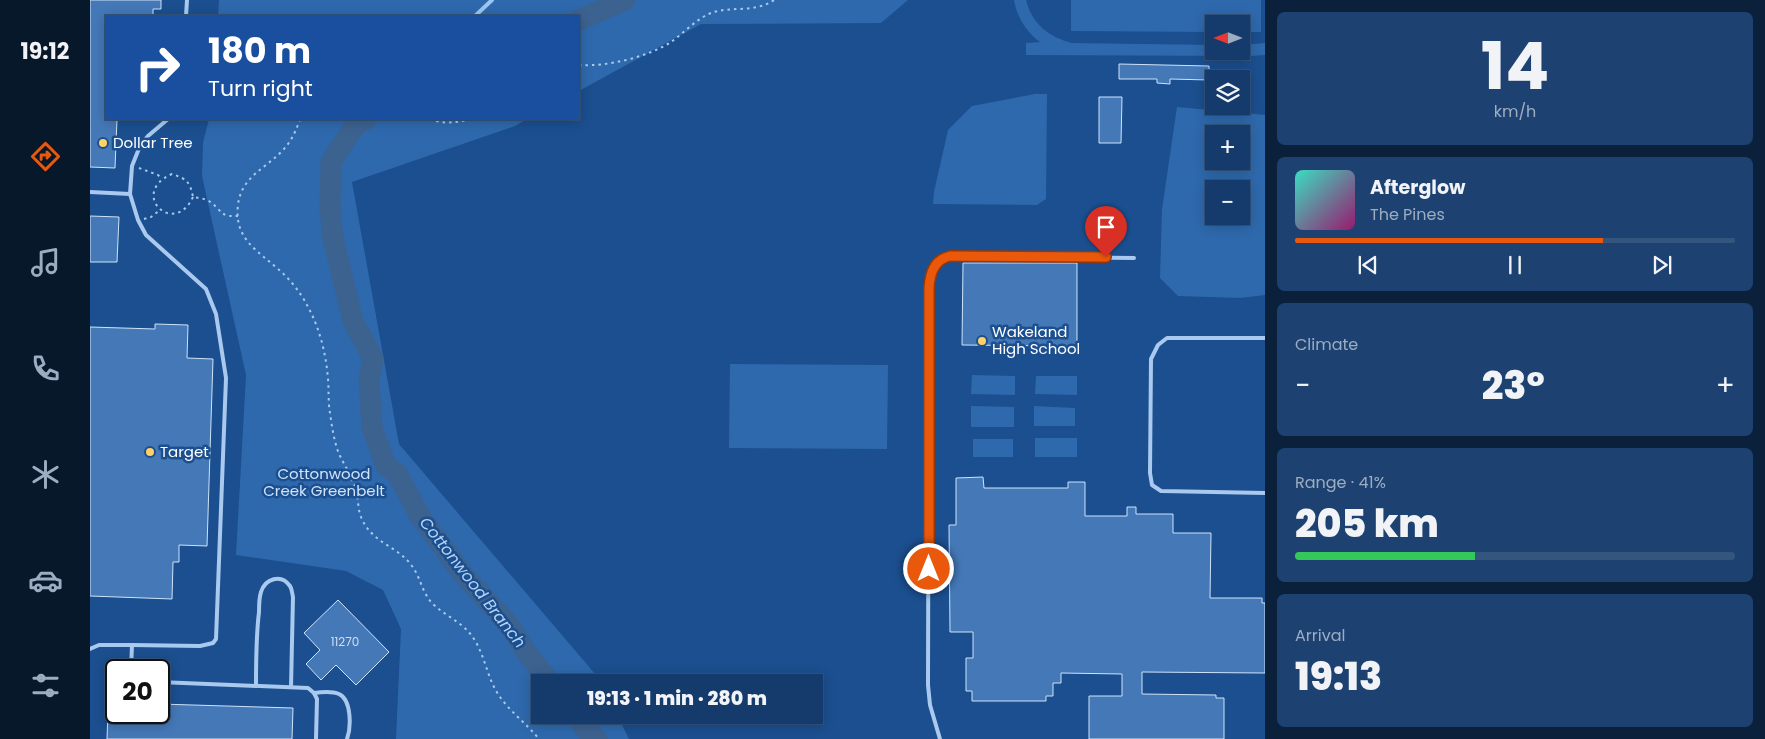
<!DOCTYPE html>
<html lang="en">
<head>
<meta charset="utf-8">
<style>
  body { margin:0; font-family:Poppins,sans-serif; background:#1d4271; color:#f1f3f6; height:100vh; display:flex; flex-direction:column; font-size:19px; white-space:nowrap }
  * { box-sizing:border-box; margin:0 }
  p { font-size:16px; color:#9dadc1 }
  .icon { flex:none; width:28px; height:28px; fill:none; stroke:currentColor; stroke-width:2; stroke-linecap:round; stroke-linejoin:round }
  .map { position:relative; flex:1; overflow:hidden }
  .details { display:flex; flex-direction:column; gap:12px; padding:12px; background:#0b203b; width:500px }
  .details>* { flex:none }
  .guide { position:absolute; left:15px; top:15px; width:475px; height:105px; border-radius:0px; box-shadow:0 2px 12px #0003,0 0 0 1px #33557e; background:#1a4fa0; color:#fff; overflow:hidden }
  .needle { width:32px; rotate:270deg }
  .tools { position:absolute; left:1115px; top:15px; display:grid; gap:10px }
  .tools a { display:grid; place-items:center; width:45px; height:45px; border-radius:0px; background:#143b6b; box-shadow:0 2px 12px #0003,0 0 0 1px #33557e; font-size:25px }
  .speed { position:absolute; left:15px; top:659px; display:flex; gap:10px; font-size:25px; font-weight:700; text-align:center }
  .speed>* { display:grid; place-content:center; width:65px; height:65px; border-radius:50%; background:#143b6b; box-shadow:0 2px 12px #0003,0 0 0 1px #33557e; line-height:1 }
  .speed .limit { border:2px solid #111; border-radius:8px; background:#fff; color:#111 }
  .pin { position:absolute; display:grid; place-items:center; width:42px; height:42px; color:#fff; margin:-51px -21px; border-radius:50% 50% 50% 0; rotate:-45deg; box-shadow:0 0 5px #0007 }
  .pin .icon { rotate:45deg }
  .me { position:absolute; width:55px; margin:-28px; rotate:0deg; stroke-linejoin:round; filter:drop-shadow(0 0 4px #0008) }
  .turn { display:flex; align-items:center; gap:18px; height:105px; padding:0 20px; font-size:22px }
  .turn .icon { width:65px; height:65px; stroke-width:2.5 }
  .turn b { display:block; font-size:35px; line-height:42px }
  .big { font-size:38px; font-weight:800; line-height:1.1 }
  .details .card { flex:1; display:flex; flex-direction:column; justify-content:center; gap:8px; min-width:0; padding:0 18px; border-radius:8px; background:#1d4271 }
  .details .dial { align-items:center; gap:0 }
  .dial b { font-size:65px; line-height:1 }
  .song { display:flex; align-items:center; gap:15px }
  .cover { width:60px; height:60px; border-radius:8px; background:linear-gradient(135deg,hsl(170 70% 55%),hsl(320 70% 35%)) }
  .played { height:5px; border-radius:2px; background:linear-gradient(90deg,#ea580c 70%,#33557e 70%) }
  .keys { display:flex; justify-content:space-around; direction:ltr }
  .heat { display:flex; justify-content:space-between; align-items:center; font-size:28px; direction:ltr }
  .charge { height:8px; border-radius:4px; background:linear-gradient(90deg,#34c759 41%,#33557e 0) }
  .trip { position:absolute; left:441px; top:674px; width:292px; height:50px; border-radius:0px; background:#143b6b; box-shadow:0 2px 12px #0003,0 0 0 1px #33557e; font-weight:800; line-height:50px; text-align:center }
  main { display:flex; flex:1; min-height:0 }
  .menu { display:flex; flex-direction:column; width:90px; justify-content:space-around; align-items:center; background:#08182b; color:#9dadc1 }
  .menu .icon { width:35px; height:35px }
  .menu .active { color:#ea580c }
  .menu b { font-size:22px; color:#f1f3f6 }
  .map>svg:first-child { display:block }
</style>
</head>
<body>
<main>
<nav class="menu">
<b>19:12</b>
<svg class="icon active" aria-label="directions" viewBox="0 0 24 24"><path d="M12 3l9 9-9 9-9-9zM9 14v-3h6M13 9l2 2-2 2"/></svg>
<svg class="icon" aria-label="music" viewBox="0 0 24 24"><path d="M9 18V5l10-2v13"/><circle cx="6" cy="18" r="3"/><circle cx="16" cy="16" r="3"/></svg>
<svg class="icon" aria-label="phone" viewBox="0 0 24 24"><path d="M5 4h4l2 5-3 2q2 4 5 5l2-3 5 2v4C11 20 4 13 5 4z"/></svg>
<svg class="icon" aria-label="climate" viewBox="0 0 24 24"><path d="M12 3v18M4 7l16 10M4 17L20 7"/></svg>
<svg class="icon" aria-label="car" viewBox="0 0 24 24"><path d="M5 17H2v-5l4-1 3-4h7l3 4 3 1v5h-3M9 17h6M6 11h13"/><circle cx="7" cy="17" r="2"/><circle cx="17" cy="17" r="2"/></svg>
<svg class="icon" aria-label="filters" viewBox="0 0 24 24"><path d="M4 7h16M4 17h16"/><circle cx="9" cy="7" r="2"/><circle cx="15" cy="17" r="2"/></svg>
</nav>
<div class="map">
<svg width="1175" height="739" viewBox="0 0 1175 739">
  <rect width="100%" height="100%" fill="#1b4f8f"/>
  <g fill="#2e69ad" fill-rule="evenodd">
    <polygon points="129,0 818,0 791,23 611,24 489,91 489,16 128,16"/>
    <path d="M924 0H936C942 24 959 37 982 43L1124 45V51H1151V45L1175 43V55L1160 56 936 55V43L950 42C936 32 927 17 924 0Z"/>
    <polygon points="981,0 1171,0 1171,32 1151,32 1151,24 1124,24 1124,32 981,31"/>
    <polygon points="945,94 957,94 956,199 947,205 843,204 844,192 858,130 882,106"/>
    <path d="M1087 107 1175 115V295L1150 298 1088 296 1070 278 1072 209ZM1124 134H1151V161H1124ZM1124 189H1151V216H1124Z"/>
    <polygon points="119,119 437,119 425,126 262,182 309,444 506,675 510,682 450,682 450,715 527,715 539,739 306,739 311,629 293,590 256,571 146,555 156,375 112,176 113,143"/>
    <polygon points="640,364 798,365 797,449 639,448"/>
    <polygon points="882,375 925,376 925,395 881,394"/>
    <polygon points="946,376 987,376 987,395 945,394"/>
    <polygon points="881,406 924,407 924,427 881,427"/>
    <polygon points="944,406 985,408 985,426 944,426"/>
    <rect x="945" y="438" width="42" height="19"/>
    <rect x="883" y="439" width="40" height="18"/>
  </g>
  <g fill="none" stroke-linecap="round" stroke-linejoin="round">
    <polyline stroke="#9cc4f0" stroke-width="4" points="385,16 402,0"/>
    <g stroke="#3c6290" stroke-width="21">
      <polyline points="489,20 535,0"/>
      <polyline points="276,119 266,124 241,162 240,209 243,238 263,321 283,358 279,380 282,428 296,466 307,473 330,516 373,574 419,625 436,652 460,682"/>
      <polyline points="485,715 497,731 507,739"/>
    </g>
  </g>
  <g fill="#4478b7" stroke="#cfe3fa">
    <polygon points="0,0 71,0 71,9 63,9 63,16 16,16 16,119 27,119 25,168 0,167"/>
    <polygon points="1029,64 1119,66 1119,80 1080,79 1080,84 1067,83 1067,79 1029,79"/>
    <polygon points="1009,97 1032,97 1031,143 1009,143"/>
    <polygon points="0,216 29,217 27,262 0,262"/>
    <polygon points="873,263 987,263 987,346 872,345"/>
    <polygon points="65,324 98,325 97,358 123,359 117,546 89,545 89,562 83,562 82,599 0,596 0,327 65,329"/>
    <polygon points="893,477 894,488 978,488 978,482 995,482 995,516 1037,516 1037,507 1046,507 1046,514 1083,514 1083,533 1121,533 1120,598 1172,598 1172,603 1175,603 1175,673 1052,672 1052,694 1126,695 1126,698 1134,698 1134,739 999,739 999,696 1032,696 1032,674 971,673 971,683 963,683 963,696 956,696 956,701 882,701 882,691 876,691 876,658 883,658 883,632 860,632 859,525 866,525 866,478"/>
    <polygon points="248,600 299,652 266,685 246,665 231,680 216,664 230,650 214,633"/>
    <polygon points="69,704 203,708 202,739 17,739 18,712 69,712"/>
  </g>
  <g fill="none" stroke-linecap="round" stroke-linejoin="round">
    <g stroke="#a9c9ee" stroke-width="2" stroke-dasharray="2.5 4" stroke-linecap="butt">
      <path d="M489 65C516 67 558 57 581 42 594 33 606 19 621 13 639 6 666 13 684 0"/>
      <path d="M210 119C206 131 201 142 192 151 175 169 151 177 148 205 144 239 167 250 188 269 200 279 211 293 218 307 230 329 236 354 238 379 239 391 238 402 240 413 242 427 244 441 249 454 254 464 260 474 264 484 269 495 267 507 271 517 282 544 307 545 322 566 331 578 332 594 344 605 357 617 374 623 384 639 395 656 397 677 408 694 419 711 436 723 449 739"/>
      <path d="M340 119C354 125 368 122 382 119"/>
      <polyline points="49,168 68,175 71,178"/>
      <path d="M103 197C84 238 38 193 82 174 97 179 100 182 103 197 110 198 118 199 123 204 133 213 132 217 148 216"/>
      <polyline points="54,219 61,217 70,210"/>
    </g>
    <g stroke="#a9c9ee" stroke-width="4">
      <polyline points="96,16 97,0"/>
      <polyline points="0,192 40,194"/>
      <polyline points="1175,338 1077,338 1068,345 1061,359 1060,473 1062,485 1071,491 1175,493"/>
      <polyline points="42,645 110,646 123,643 126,639 136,378 126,314 116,289 56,235 48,220 40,194 42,166 50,146 58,136 78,119"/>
      <polyline points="0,649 9,645 42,645 41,670"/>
      <polyline points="69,682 218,688 224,693 227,699 226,739"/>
      <path d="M166 686C166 661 166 636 169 612 169 606 169 598 171 592 175 579 191 573 200 586 202 589 202 593 203 597L201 687"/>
      <path d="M224 693C231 692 242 691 249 694 262 700 261 728 257 739"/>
      <path d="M850 739 840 705 838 685 839 288C840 273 844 260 860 256L1044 258"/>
    </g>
  </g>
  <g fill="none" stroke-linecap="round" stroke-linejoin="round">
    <defs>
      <path id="route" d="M839 569V288C840 273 844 260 860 256L1016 257"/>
    </defs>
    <use href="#route" stroke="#983908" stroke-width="12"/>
    <use href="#route" stroke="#ea580c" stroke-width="9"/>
  </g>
  <g fill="#ffd166" stroke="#1b4f8f" stroke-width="2">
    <circle cx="13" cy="143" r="5"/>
    <circle cx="892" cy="341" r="5"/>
    <circle cx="60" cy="452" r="5"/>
  </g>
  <g text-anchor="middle" stroke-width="5" stroke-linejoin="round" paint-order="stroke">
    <g font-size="12" fill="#d0dded">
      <text x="255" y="646">11270</text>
    </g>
    <g font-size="15" fill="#fff" stroke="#1b4f8f" text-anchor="start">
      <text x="23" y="148">Dollar Tree</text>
      <text x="902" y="337">Wakeland<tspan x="902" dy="17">High School</tspan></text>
      <text x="70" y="457">Target</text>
    </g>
    <g font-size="15" fill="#cfe3fa" stroke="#1b4f8f">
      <text x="234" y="479">Cottonwood<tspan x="234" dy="17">Creek Greenbelt</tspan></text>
    </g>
    <g font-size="16" font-style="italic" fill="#b5d3f5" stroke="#1b4f8f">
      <text transform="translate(383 582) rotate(52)" y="6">Cottonwood Branch</text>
    </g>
  </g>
</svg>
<div class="tools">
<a><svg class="needle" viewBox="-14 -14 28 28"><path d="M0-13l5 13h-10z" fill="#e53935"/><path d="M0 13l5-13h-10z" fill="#9dadc1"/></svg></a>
<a><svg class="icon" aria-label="layers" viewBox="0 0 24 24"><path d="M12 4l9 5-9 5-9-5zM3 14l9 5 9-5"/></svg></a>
<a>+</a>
<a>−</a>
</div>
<div class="speed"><div class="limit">20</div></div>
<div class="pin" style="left:1016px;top:257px;background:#d93025"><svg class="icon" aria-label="arrive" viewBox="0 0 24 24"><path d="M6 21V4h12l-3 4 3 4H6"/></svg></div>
<svg class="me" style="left:839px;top:569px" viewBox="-20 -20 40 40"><circle r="17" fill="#ea580c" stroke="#fff" stroke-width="3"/><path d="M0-11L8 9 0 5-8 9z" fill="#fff"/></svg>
<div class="trip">19:13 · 1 min · 280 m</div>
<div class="guide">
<div class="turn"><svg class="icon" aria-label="right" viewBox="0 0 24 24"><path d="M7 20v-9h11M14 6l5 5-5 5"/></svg><div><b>180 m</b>Turn right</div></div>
</div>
</div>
<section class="details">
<div class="card dial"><b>14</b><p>km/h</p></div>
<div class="card">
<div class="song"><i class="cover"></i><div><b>Afterglow</b><p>The Pines</p></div></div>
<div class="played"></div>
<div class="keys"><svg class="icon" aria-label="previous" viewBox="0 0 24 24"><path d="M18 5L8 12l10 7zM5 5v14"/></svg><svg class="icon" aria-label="pause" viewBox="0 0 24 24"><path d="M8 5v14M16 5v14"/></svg><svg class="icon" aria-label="next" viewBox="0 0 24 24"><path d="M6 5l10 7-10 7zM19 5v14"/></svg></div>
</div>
<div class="card"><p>Climate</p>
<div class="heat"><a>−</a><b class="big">23°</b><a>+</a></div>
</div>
<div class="card"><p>Range · 41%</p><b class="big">205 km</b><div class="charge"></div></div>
<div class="card"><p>Arrival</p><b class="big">19:13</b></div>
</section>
</main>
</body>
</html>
